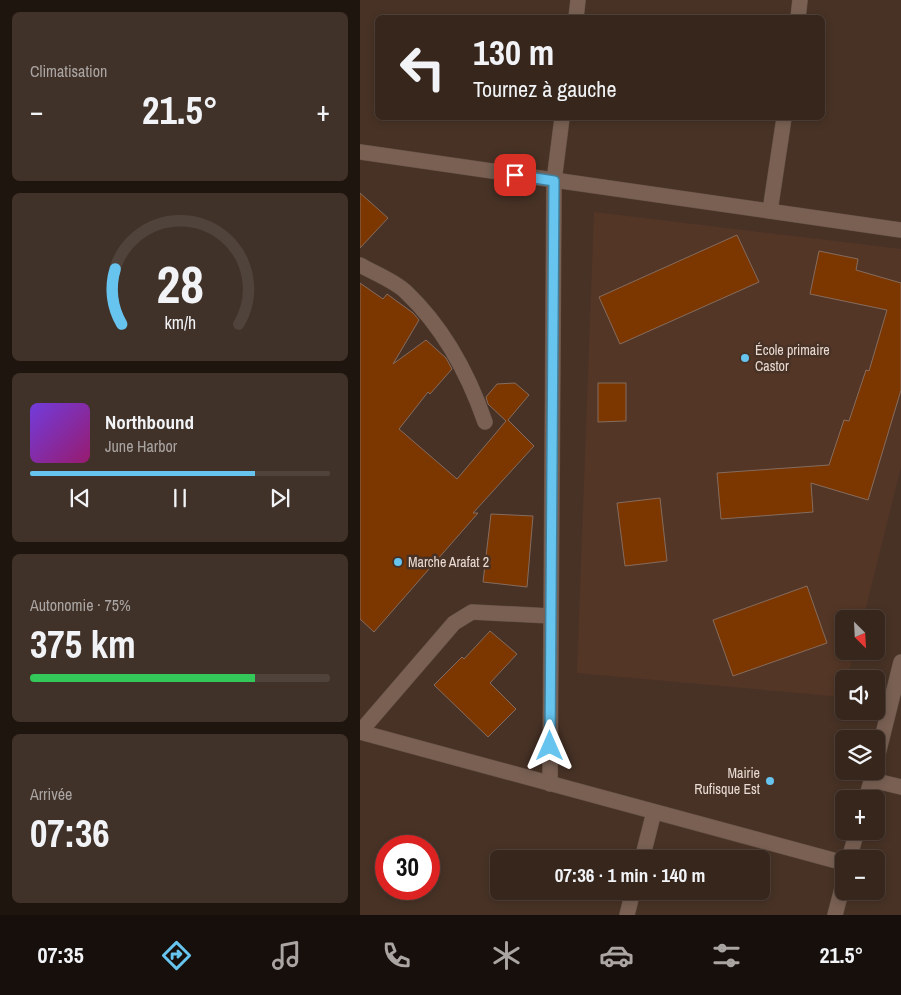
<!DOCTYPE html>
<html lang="fr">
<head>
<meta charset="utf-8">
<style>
  body { margin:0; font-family:"Archivo Narrow",sans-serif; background:#413229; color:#f1f3f6; height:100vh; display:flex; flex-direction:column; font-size:19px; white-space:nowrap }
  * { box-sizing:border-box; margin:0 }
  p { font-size:16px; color:#aaa5a3 }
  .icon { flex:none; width:28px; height:28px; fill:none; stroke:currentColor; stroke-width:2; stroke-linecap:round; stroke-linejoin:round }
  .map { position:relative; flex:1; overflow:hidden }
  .drawer { display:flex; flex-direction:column; gap:12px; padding:12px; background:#1e150f; width:360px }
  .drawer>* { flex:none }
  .banner { position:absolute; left:15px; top:15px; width:450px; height:105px; border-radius:8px; box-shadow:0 2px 8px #0003,0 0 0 1px #50433b; background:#36261c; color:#f1f3f6; overflow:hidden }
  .needle { width:32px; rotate:156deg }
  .buttons { position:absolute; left:475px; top:610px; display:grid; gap:10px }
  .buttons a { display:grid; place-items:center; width:50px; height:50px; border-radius:8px; background:#36261c; box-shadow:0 2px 8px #0003,0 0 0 1px #50433b; font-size:25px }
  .speed { position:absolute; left:15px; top:835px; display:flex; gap:10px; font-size:25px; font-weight:700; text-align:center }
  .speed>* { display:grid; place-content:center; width:65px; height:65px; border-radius:50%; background:#36261c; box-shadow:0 2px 8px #0003,0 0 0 1px #50433b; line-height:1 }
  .speed .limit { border:8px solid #d22; background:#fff; color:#111 }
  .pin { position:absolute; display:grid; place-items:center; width:42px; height:42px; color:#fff; margin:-21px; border-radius:10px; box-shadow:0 2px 8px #0006 }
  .me { position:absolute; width:55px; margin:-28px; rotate:0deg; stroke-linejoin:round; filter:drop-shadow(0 0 4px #0008) }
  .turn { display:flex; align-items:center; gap:18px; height:105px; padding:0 15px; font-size:22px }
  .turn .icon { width:65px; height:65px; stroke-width:2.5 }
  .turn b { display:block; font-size:35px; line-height:42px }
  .big { font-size:38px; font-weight:800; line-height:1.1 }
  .drawer .widget { flex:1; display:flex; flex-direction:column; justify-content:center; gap:8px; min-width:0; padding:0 18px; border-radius:8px; background:#413229 }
  .drawer .dial { align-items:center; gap:0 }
  .dial svg { height:130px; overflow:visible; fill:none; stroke:#50433b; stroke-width:7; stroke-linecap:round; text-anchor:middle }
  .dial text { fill:#f1f3f6; stroke:none }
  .song { display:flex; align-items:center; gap:15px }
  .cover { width:60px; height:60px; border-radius:8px; background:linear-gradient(135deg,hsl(260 70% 55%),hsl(320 70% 35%)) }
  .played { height:5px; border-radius:2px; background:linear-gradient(90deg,#66c4ef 75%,#50433b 75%) }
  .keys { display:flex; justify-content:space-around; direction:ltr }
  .heat { display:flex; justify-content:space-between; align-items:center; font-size:28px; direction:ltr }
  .charge { height:8px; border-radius:4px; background:linear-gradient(90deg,#34c759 75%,#50433b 0) }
  .trip { position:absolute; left:130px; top:850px; width:280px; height:50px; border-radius:8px; background:#36261c; box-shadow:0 2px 8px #0003,0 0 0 1px #50433b; font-weight:800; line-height:50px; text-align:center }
  .menu { display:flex; height:80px; justify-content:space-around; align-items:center; background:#160f0b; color:#aaa5a3 }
  .menu .icon { width:35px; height:35px }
  .menu .selected { color:#66c4ef }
  .menu b { font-size:22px; color:#f1f3f6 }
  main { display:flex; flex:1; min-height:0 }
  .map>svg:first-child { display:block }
</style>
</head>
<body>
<main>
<section class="drawer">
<div class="widget"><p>Climatisation</p>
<div class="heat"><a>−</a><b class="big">21.5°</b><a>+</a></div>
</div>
<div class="widget dial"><svg viewBox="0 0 100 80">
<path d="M14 69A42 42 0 1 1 86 69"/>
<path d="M14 69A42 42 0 0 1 10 35" stroke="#66c4ef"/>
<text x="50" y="56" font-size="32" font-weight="700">28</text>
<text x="50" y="72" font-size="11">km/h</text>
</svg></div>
<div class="widget">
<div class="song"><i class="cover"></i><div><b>Northbound</b><p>June Harbor</p></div></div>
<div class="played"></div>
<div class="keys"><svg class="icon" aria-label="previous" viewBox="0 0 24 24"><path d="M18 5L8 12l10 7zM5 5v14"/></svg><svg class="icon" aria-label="pause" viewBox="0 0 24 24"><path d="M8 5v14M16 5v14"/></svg><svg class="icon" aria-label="next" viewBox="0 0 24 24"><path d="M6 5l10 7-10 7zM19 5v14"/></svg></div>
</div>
<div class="widget"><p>Autonomie · 75%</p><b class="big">375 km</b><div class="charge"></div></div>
<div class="widget"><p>Arrivée</p><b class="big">07:36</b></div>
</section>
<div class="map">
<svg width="541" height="915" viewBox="0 0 541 915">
  <rect width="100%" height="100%" fill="#483226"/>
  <polygon fill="#533626" points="234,212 541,249 541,467 503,619 484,619 484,651 494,651 487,679 484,679 483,697 217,673"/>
  <g fill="#7c3600" stroke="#856c5e">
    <polygon points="0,193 28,218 0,248"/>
    <polygon points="377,235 399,282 260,344 239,297"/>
    <polygon points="459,251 498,259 496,270 541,283 541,390 508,500 451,483 453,512 361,519 357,473 469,465 484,420 489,421 506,370 509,371 527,310 450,294"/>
    <polygon points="0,283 23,299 27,294 53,313 59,320 33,364 66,340 86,358 92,369 70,394 68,392 39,429 97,479 146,421 128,404 126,397 137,384 155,383 169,395 148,420 174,446 113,513 118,513 14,632 0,619"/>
    <polygon points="238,383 266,383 266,421 238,422"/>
    <polygon points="300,498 307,561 265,566 257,503"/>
    <polygon points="131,514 173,516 167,587 123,582"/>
    <polygon points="447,586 467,643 373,676 353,620"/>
    <polygon points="130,631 157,654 130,683 156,709 128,737 74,685 102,657 104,659"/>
  </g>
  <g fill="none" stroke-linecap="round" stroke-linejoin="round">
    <defs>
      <g id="minor">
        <polyline points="216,18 218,0"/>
        <polyline points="438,18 440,0"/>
        <polyline points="0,152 541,230"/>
        <polyline points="410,211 424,118"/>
        <path d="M0 265C14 273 35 281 46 292 84 328 108 373 125 422"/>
        <polyline points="0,732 484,863"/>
        <polyline points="0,732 94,623 112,612 191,616"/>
        <polyline points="512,780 541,787"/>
        <polyline points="190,784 194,181 202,118"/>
        <polyline points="282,859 294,812"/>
        <polyline points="267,915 273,891"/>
      </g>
      <g id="tertiary">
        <polyline points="516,762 541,662"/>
        <polyline points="506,799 514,771"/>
        <polyline points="489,859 497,831"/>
        <polyline points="475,915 484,881"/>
      </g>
    </defs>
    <use href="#minor" stroke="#624f45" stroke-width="16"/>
    <use href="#tertiary" stroke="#624f45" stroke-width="16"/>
    <use href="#minor" stroke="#796053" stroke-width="15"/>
    <use href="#tertiary" stroke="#796053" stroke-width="15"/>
  </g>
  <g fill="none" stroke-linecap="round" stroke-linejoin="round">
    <defs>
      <polyline id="route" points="155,175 194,181 190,746"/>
    </defs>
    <use href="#route" stroke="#427f9b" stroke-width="12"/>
    <use href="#route" stroke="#66c4ef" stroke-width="9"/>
  </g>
  <g fill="#66c4ef" stroke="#483226" stroke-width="2">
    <circle cx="385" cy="358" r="5"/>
    <circle cx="38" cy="562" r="5"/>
    <circle cx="410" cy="781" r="5"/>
  </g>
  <g text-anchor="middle" stroke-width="5" stroke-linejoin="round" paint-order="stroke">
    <g font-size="14" fill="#e9dbd3" stroke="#483226" text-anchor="start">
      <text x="395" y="355">École primaire<tspan x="395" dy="16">Castor</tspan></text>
      <text x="48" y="567">Marche Arafat 2</text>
      <text x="400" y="778" text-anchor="end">Mairie<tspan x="400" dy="16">Rufisque Est</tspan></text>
    </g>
  </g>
</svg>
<div class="buttons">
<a><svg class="needle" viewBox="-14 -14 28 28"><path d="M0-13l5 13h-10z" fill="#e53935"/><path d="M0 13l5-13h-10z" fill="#aaa5a3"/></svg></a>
<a><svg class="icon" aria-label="sound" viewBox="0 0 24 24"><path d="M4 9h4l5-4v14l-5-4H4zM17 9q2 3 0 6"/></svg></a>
<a><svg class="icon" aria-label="layers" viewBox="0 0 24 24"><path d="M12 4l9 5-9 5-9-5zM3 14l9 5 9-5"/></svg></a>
<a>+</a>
<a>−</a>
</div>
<div class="speed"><div class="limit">30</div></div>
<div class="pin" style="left:155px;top:175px;background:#d93025"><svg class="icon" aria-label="arrive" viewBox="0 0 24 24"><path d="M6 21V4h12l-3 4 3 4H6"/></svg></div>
<svg class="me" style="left:190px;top:746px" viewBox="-20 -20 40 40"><path d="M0-17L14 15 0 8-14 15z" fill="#66c4ef" stroke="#fff" stroke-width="4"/></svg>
<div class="trip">07:36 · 1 min · 140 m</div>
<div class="banner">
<div class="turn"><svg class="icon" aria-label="left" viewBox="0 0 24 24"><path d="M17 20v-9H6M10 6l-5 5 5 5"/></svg><div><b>130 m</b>Tournez à gauche</div></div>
</div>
</div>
</main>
<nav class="menu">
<b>07:35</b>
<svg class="icon selected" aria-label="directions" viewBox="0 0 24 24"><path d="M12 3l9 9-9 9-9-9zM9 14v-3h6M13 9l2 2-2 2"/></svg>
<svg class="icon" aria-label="music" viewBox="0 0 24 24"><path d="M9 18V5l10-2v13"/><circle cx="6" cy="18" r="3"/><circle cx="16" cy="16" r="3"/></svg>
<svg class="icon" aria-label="phone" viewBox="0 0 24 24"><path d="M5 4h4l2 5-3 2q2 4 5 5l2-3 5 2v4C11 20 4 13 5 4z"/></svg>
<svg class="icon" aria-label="climate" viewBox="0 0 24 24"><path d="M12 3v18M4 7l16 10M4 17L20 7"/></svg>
<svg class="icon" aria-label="car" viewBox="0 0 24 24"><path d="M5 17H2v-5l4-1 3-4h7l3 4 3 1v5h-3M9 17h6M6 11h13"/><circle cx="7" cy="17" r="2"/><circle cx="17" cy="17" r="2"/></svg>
<svg class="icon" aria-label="filters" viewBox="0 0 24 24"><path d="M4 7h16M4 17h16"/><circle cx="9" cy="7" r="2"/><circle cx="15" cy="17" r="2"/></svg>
<b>21.5°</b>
</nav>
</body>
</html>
